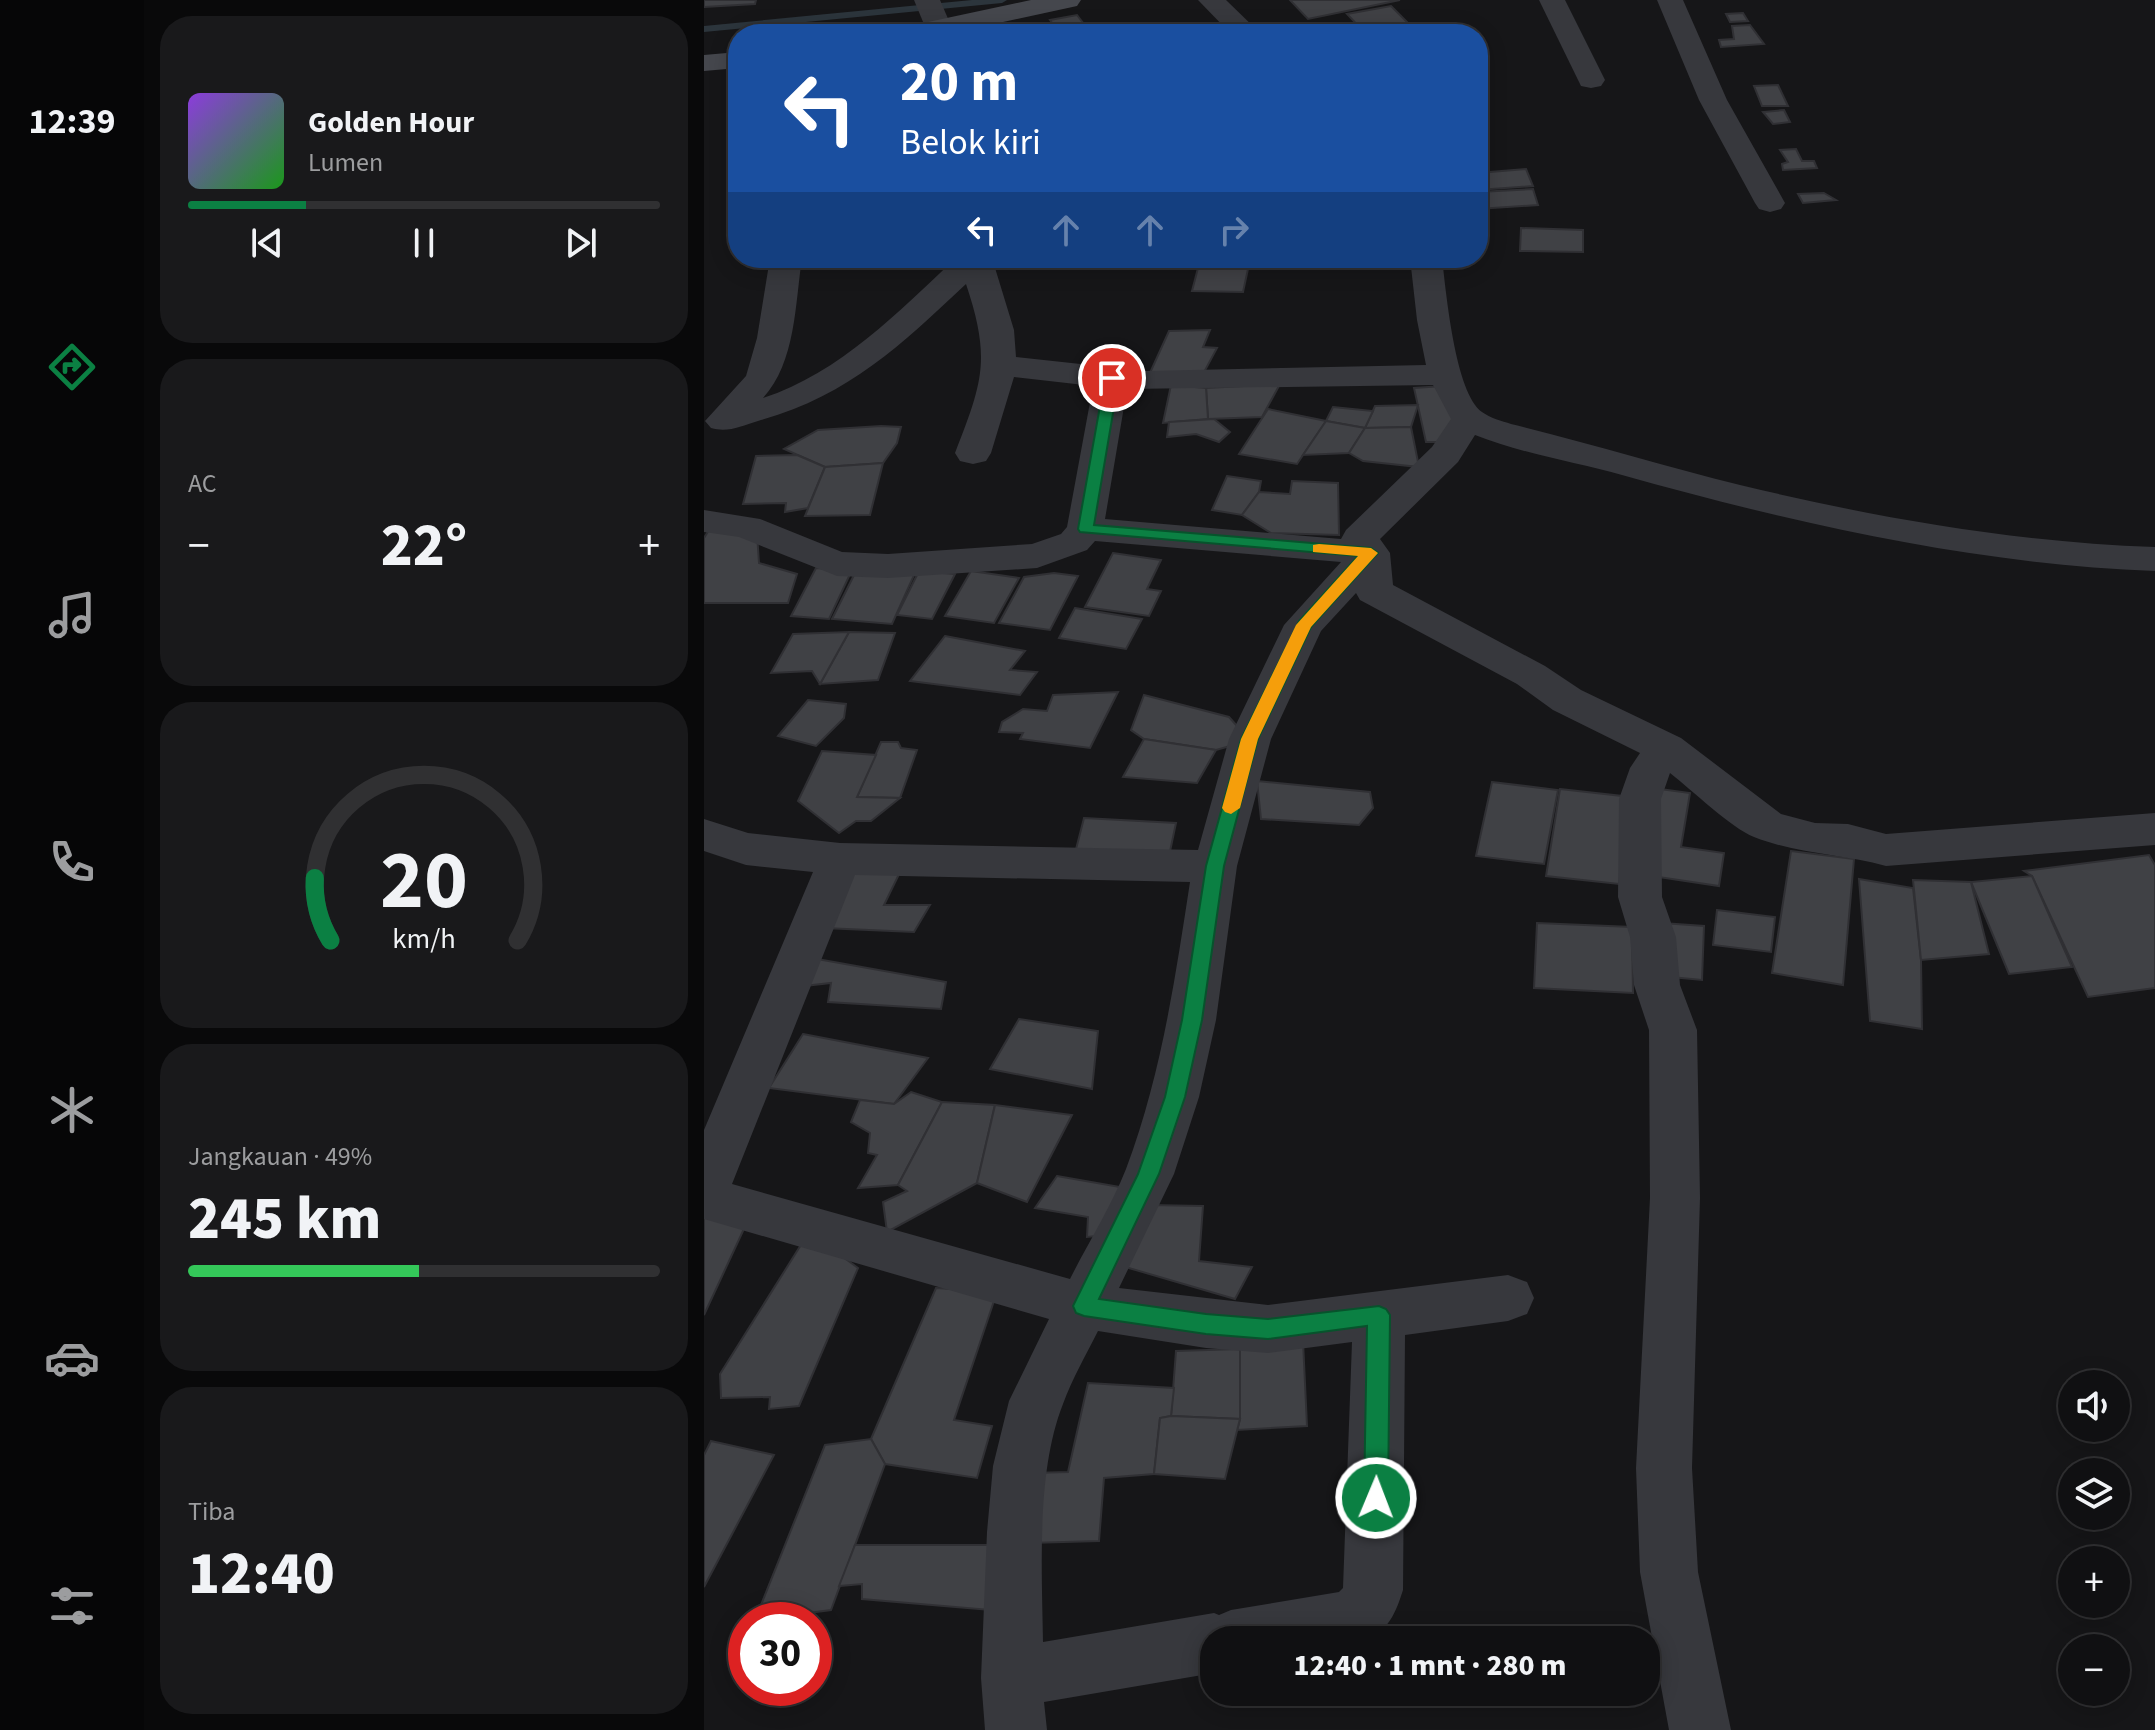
<!DOCTYPE html>
<html lang="id">
<head>
<meta charset="utf-8">
<style>
  body { margin:0; font-family:"Source Sans 3",sans-serif; background:#19191b; color:#f1f3f6; height:100vh; display:flex; flex-direction:column; font-size:30px; white-space:nowrap }
  * { box-sizing:border-box; margin:0 }
  p { font-size:26px; color:#9c9d9f }
  .icon { flex:none; width:44px; height:44px; fill:none; stroke:currentColor; stroke-width:2; stroke-linecap:round; stroke-linejoin:round }
  .map { position:relative; flex:1; overflow:hidden }
  .panel { display:flex; flex-direction:column; gap:16px; padding:16px; background:#09090a; width:560px }
  .panel>* { flex:none }
  .top-card { position:absolute; left:24px; top:24px; width:760px; height:244px; border-radius:32px; box-shadow:0 4px 20px #0003,0 0 0 2px #303032; background:#1a4fa0; color:#fff; overflow:hidden }
  .controls { position:absolute; left:1354px; top:1370px; display:grid; gap:16px }
  .controls a { display:grid; place-items:center; width:72px; height:72px; border-radius:50%; background:#101012; box-shadow:0 4px 20px #0003,0 0 0 2px #303032; font-size:40px }
  .speed { position:absolute; left:24px; top:1602px; display:flex; gap:16px; font-size:40px; font-weight:700; text-align:center }
  .speed>* { display:grid; place-content:center; width:104px; height:104px; border-radius:50%; background:#101012; box-shadow:0 4px 20px #0003,0 0 0 2px #303032; line-height:1 }
  .speed .limit { border:12px solid #d22; background:#fff; color:#111 }
  .pin { position:absolute; display:grid; place-items:center; width:68px; height:68px; color:#fff; margin:-34px; border:4px solid #fff; border-radius:50%; box-shadow:0 2px 8px #0007 }
  .me { position:absolute; width:88px; margin:-44px; rotate:1deg; stroke-linejoin:round; filter:drop-shadow(0 0 6px #0008) }
  .turn { display:flex; align-items:center; gap:28px; height:168px; padding:0 40px; font-size:36px }
  .turn .icon { width:104px; height:104px; stroke-width:2.5 }
  .turn b { display:block; font-size:56px; line-height:68px }
  .lanes { display:flex; align-items:center; height:76px; padding:0 40px; background:#0003; justify-content:center; gap:40px; direction:ltr }
  .lanes .off { opacity:.35 }
  .big { font-size:60px; font-weight:800; line-height:1.1 }
  .panel .tile { flex:1; display:flex; flex-direction:column; justify-content:center; gap:12px; min-width:0; padding:0 28px; border-radius:32px; background:#19191b }
  .panel .dial { align-items:center; gap:0 }
  .dial svg { height:208px; overflow:visible; fill:none; stroke:#303032; stroke-width:7; stroke-linecap:round; text-anchor:middle }
  .dial text { fill:#f1f3f6; stroke:none }
  .song { display:flex; align-items:center; gap:24px }
  .cover { width:96px; height:96px; border-radius:12px; background:linear-gradient(135deg,hsl(270 70% 55%),hsl(120 70% 35%)) }
  .played { height:8px; border-radius:4px; background:linear-gradient(90deg,#0b8043 25%,#303032 25%) }
  .keys { display:flex; justify-content:space-around; direction:ltr }
  .heat { display:flex; justify-content:space-between; align-items:center; font-size:44px; direction:ltr }
  .charge { height:12px; border-radius:6px; background:linear-gradient(90deg,#34c759 49%,#303032 0) }
  .trip { position:absolute; left:496px; top:1626px; width:460px; height:80px; border-radius:32px; background:#101012; box-shadow:0 4px 20px #0003,0 0 0 2px #303032; font-weight:800; line-height:80px; text-align:center }
  main { display:flex; flex:1; min-height:0 }
  .menu { display:flex; flex-direction:column; width:144px; justify-content:space-around; align-items:center; background:#060607; color:#9c9d9f }
  .menu .icon { width:56px; height:56px }
  .menu .active { color:#0b8043 }
  .menu b { font-size:36px; color:#f1f3f6 }
  .map>svg:first-child { display:block }
</style>
</head>
<body>
<main>
<nav class="menu">
<b>12:39</b>
<svg class="icon active" aria-label="directions" viewBox="0 0 24 24"><path d="M12 3l9 9-9 9-9-9zM9 14v-3h6M13 9l2 2-2 2"/></svg>
<svg class="icon" aria-label="music" viewBox="0 0 24 24"><path d="M9 18V5l10-2v13"/><circle cx="6" cy="18" r="3"/><circle cx="16" cy="16" r="3"/></svg>
<svg class="icon" aria-label="phone" viewBox="0 0 24 24"><path d="M5 4h4l2 5-3 2q2 4 5 5l2-3 5 2v4C11 20 4 13 5 4z"/></svg>
<svg class="icon" aria-label="climate" viewBox="0 0 24 24"><path d="M12 3v18M4 7l16 10M4 17L20 7"/></svg>
<svg class="icon" aria-label="car" viewBox="0 0 24 24"><path d="M5 17H2v-5l4-1 3-4h7l3 4 3 1v5h-3M9 17h6M6 11h13"/><circle cx="7" cy="17" r="2"/><circle cx="17" cy="17" r="2"/></svg>
<svg class="icon" aria-label="filters" viewBox="0 0 24 24"><path d="M4 7h16M4 17h16"/><circle cx="9" cy="7" r="2"/><circle cx="15" cy="17" r="2"/></svg>
</nav>
<section class="panel">
<div class="tile">
<div class="song"><i class="cover"></i><div><b>Golden Hour</b><p>Lumen</p></div></div>
<div class="played"></div>
<div class="keys"><svg class="icon" aria-label="previous" viewBox="0 0 24 24"><path d="M18 5L8 12l10 7zM5 5v14"/></svg><svg class="icon" aria-label="pause" viewBox="0 0 24 24"><path d="M8 5v14M16 5v14"/></svg><svg class="icon" aria-label="next" viewBox="0 0 24 24"><path d="M6 5l10 7-10 7zM19 5v14"/></svg></div>
</div>
<div class="tile"><p>AC</p>
<div class="heat"><a>−</a><b class="big">22°</b><a>+</a></div>
</div>
<div class="tile dial"><svg viewBox="0 0 100 80">
<path d="M14 69A42 42 0 1 1 86 69"/>
<path d="M14 69A42 42 0 0 1 8 45" stroke="#0b8043"/>
<text x="50" y="56" font-size="32" font-weight="700">20</text>
<text x="50" y="72" font-size="11">km/h</text>
</svg></div>
<div class="tile"><p>Jangkauan · 49%</p><b class="big">245 km</b><div class="charge"></div></div>
<div class="tile"><p>Tiba</p><b class="big">12:40</b></div>
</section>
<div class="map">
<svg width="1451" height="1730" viewBox="0 0 1451 1730">
  <rect width="100%" height="100%" fill="#161618"/>
  <g fill="none" stroke-linecap="round" stroke-linejoin="round">
    <polygon fill="#2c353c" fill-rule="evenodd" points="268,0 303,0 298,3 0,32 0,26"/>
  </g>
  <g fill="#404145" stroke="#303034" stroke-width="2">
    <polygon points="0,0 52,0 51,4 0,7"/>
    <polygon points="586,0 696,0 604,19"/>
    <polygon points="687,6 713,32 662,34 643,14"/>
    <polygon points="1039,13 1044,21 1026,22 1022,14"/>
    <polygon points="373,15 383,28 356,33 346,20"/>
    <polygon points="503,23 511,31 499,34 466,31"/>
    <polygon points="343,24 351,34 331,34 326,27"/>
    <polygon points="1046,25 1060,44 1017,47 1015,40 1030,39 1028,26"/>
    <polygon points="1074,85 1084,106 1058,106 1050,86"/>
    <polygon points="1080,110 1086,122 1069,124 1059,112"/>
    <polygon points="1092,149 1098,161 1110,161 1113,168 1079,170 1078,164 1084,162 1076,150"/>
    <polygon points="822,169 829,186 774,190 774,173"/>
    <polygon points="829,189 834,205 774,209 774,192"/>
    <polygon points="1120,193 1132,200 1099,203 1094,194"/>
    <polygon points="817,228 879,230 879,252 816,251"/>
    <polygon points="494,268 544,269 539,292 488,291"/>
    <polygon points="506,330 499,347 513,348 498,376 445,375 465,331"/>
    <polygon points="576,384 558,417 504,419 502,388"/>
    <polygon points="467,385 502,388 504,419 459,423"/>
    <polygon points="739,386 756,419 741,442 722,442 710,388"/>
    <polygon points="714,405 707,427 661,428 671,406"/>
    <polygon points="629,407 669,411 661,428 622,421"/>
    <polygon points="564,409 622,421 593,464 535,454"/>
    <polygon points="510,419 526,432 515,442 492,434 463,437 465,422"/>
    <polygon points="622,421 661,428 645,453 599,455"/>
    <polygon points="177,426 197,427 193,443 179,463 121,467 80,449 114,430"/>
    <polygon points="707,427 715,467 659,461 645,453 661,428"/>
    <polygon points="93,455 121,467 104,508 81,512 82,503 39,504 52,456"/>
    <polygon points="179,463 166,515 101,516 121,467"/>
    <polygon points="523,476 557,481 555,492 538,515 508,510"/>
    <polygon points="588,481 634,483 635,535 567,533 538,515 555,492 586,494"/>
    <polygon points="5,530 53,533 55,563 93,574 84,603 0,603 0,538"/>
    <polygon points="409,553 457,560 443,589 457,591 445,616 381,607"/>
    <polygon points="112,568 148,570 125,619 87,616"/>
    <polygon points="153,569 211,573 188,624 128,619"/>
    <polygon points="215,571 251,574 228,619 193,615"/>
    <polygon points="267,571 315,578 290,623 241,616"/>
    <polygon points="350,573 374,576 346,630 295,623 320,577"/>
    <polygon points="371,608 438,619 422,649 355,638"/>
    <polygon points="145,632 191,633 174,680 116,684"/>
    <polygon points="145,632 116,684 108,671 67,673 89,634"/>
    <polygon points="241,636 321,651 306,670 333,672 316,695 206,681"/>
    <polygon points="414,692 386,748 316,739 319,733 295,732 298,722 319,709 343,711 349,695"/>
    <polygon points="440,695 525,717 541,735 537,743 512,750 440,739 427,730"/>
    <polygon points="104,700 142,704 140,718 112,746 74,736"/>
    <polygon points="440,739 512,750 493,783 419,777"/>
    <polygon points="177,742 194,742 197,748 213,750 196,798 153,797"/>
    <polygon points="118,751 172,755 153,797 196,798 167,821 152,821 135,833 94,801"/>
    <polygon points="553,781 666,792 669,808 655,825 557,819"/>
    <polygon points="788,782 854,790 840,864 772,856"/>
    <polygon points="856,789 927,797 915,884 842,876"/>
    <polygon points="956,789 986,793 977,847 1020,853 1015,886 941,875"/>
    <polygon points="380,818 472,823 464,861 370,857"/>
    <polygon points="1087,851 1150,859 1139,985 1068,973"/>
    <polygon points="1445,855 1451,865 1451,988 1384,997 1328,876 1320,871"/>
    <polygon points="198,868 180,905 226,905 210,932 120,928 141,869"/>
    <polygon points="1328,876 1368,967 1305,974 1267,882"/>
    <polygon points="1155,879 1209,888 1217,960 1218,1029 1166,1021"/>
    <polygon points="1209,880 1267,882 1285,954 1217,960"/>
    <polygon points="1013,910 1071,917 1067,952 1009,945"/>
    <polygon points="833,923 928,927 929,993 830,988"/>
    <polygon points="958,923 1000,926 998,980 956,976"/>
    <polygon points="102,957 242,982 237,1009 124,1002 127,983 91,987"/>
    <polygon points="315,1019 394,1031 388,1089 286,1069"/>
    <polygon points="99,1034 224,1058 190,1104 65,1088"/>
    <polygon points="207,1092 238,1102 194,1185 154,1188 173,1155 164,1153 166,1133 147,1122 156,1100 190,1104"/>
    <polygon points="238,1102 291,1105 273,1183 183,1232 179,1202 203,1191 194,1185"/>
    <polygon points="291,1105 368,1115 323,1202 273,1183"/>
    <polygon points="353,1176 416,1187 402,1235 383,1237 384,1217 331,1208"/>
    <polygon points="445,1205 499,1206 495,1261 548,1267 531,1299 418,1266"/>
    <polygon points="0,1212 45,1218 0,1315"/>
    <polygon points="100,1240 135,1254 154,1268 95,1406 65,1409 66,1397 17,1398 16,1374"/>
    <polygon points="232,1288 293,1292 250,1420 288,1426 273,1478 181,1464 167,1439"/>
    <polygon points="599,1341 603,1426 533,1430 536,1419 536,1349"/>
    <polygon points="536,1349 536,1419 467,1416 472,1351"/>
    <polygon points="384,1383 470,1388 467,1416 456,1418 450,1474 400,1478 395,1541 325,1543 327,1473 364,1472"/>
    <polygon points="467,1416 536,1419 521,1479 450,1474 456,1418"/>
    <polygon points="167,1439 181,1464 127,1610 51,1620 121,1445"/>
    <polygon points="7,1441 70,1455 0,1587 0,1455"/>
    <polygon points="151,1545 291,1545 286,1610 158,1599 158,1584 135,1586"/>
  </g>
  <g fill="none" stroke-linecap="round" stroke-linejoin="round">
    <g fill="#37383d" fill-rule="evenodd">
      <polygon points="210,0 236,0 248,28 244,34 224,34"/>
      <polygon points="494,0 522,0 557,34 527,34"/>
      <polygon points="835,0 861,0 901,80 897,86 887,88 877,86"/>
      <polygon points="953,0 979,0 1023,100 1081,203 1077,209 1066,212 1055,209 1051,203 995,100"/>
      <path d="M66 258H98C91 304 92 362 59 398 136 373 195 311 252 258H288L310 330 312 357 441 371 722 365 713 320 706 258H738C742 291 751 393 778 412 786 418 798 421 807 424 884 443 960 466 1036 485 1173 518 1310 542 1451 547V571C1269 564 1093 524 918 475 871 462 816 453 771 435L754 462 676 539 686 553 689 585 841 666 877 690 977 738 1077 814 1111 823 1144 824 1182 834 1451 813V845L1182 866C1138 854 1093 854 1050 837 1027 828 988 790 966 773L957 799 958 897 972 937 976 985 993 1030 996 1198 988 1468 994 1572 1027 1730H965L936 1572 932 1468 946 1198 945 1030 930 985 926 937 914 897 915 799 926 768 936 753 849 710 813 684 656 600 652 593 617 631 567 739 533 866 512 1020 495 1097 470 1174 415 1288 564 1305 804 1275 823 1282 830 1298 823 1314 804 1321 701 1335 699 1590C692 1612 685 1630 663 1640H510V1673L340 1702 343 1730H281L277 1678 283 1532 289 1466 305 1401 345 1319 0 1219V1130L109 872 42 865 0 851V819L44 833 136 843 494 850 525 739 580 625 637 562 391 541 383 550 333 568 184 578 133 576 35 537 0 532V510L56 519 138 552 184 554 328 544 357 534 363 527 389 386 310 377 287 453 282 461 269 464 256 461 251 453C279 381 287 359 262 284 196 346 144 396 54 421 37 426 24 433 7 428L1 421 42 376 53 338ZM729 385 747 419 728 447 642 530 637 539 401 519 423 389ZM151 875 486 882C471 980 457 1076 422 1169 407 1207 384 1243 366 1279L28 1184ZM394 1331 502 1348 564 1353 648 1342 639 1588 635 1592 527 1610 515 1615 510 1613 339 1642C338 1569 332 1472 359 1404 368 1379 382 1355 394 1331Z"/>
    </g>
    <g fill="#45474d" fill-rule="evenodd">
      <polygon points="327,0 377,0 373,6 244,34 192,34 196,28"/>
      <polygon points="34,52 34,68 0,71 0,55"/>
    </g>
  </g>
  <polygon fill="#0b8043" stroke="#07532c" stroke-width="2" points="408,373 415,378 390,525 667,548 674,553 607,627 554,739 520,866 498,1020 481,1097 455,1174 395,1299 502,1314 564,1319 675,1306 682,1309 686,1315 684,1498 680,1506 672,1509 663,1506 660,1498 663,1326 564,1339 502,1334 380,1316 372,1313 369,1306 434,1174 461,1097 478,1020 502,866 537,739 595,621 654,556 376,532 374,529 401,378"/>
  <polygon fill="#f59e0b" points="615,544 667,548 674,553 607,627 554,739 536,808 527,814 521,812 518,808 537,739 592,625 654,556 609,552 609,545"/>
</svg>
<div class="controls">
<a><svg class="icon" aria-label="sound" viewBox="0 0 24 24"><path d="M4 9h4l5-4v14l-5-4H4zM17 9q2 3 0 6"/></svg></a>
<a><svg class="icon" aria-label="layers" viewBox="0 0 24 24"><path d="M12 4l9 5-9 5-9-5zM3 14l9 5 9-5"/></svg></a>
<a>+</a>
<a>−</a>
</div>
<div class="speed"><div class="limit">30</div></div>
<div class="pin" style="left:408px;top:378px;background:#d93025"><svg class="icon" aria-label="arrive" viewBox="0 0 24 24"><path d="M6 21V4h12l-3 4 3 4H6"/></svg></div>
<svg class="me" style="left:672px;top:1498px" viewBox="-20 -20 40 40"><circle r="17" fill="#0b8043" stroke="#fff" stroke-width="3"/><path d="M0-11L8 9 0 5-8 9z" fill="#fff"/></svg>
<div class="trip">12:40 · 1 mnt · 280 m</div>
<div class="top-card">
<div class="turn"><svg class="icon" aria-label="left" viewBox="0 0 24 24"><path d="M17 20v-9H6M10 6l-5 5 5 5"/></svg><div><b>20 m</b>Belok kiri</div></div>
<div class="lanes"><svg class="icon" aria-label="left" viewBox="0 0 24 24"><path d="M17 20v-9H6M10 6l-5 5 5 5"/></svg><svg class="icon off" aria-label="ahead" viewBox="0 0 24 24"><path d="M12 20V5M6 11l6-6 6 6"/></svg><svg class="icon off" aria-label="ahead" viewBox="0 0 24 24"><path d="M12 20V5M6 11l6-6 6 6"/></svg><svg class="icon off" aria-label="right" viewBox="0 0 24 24"><path d="M7 20v-9h11M14 6l5 5-5 5"/></svg></div>
</div>
</div>
</main>
</body>
</html>
